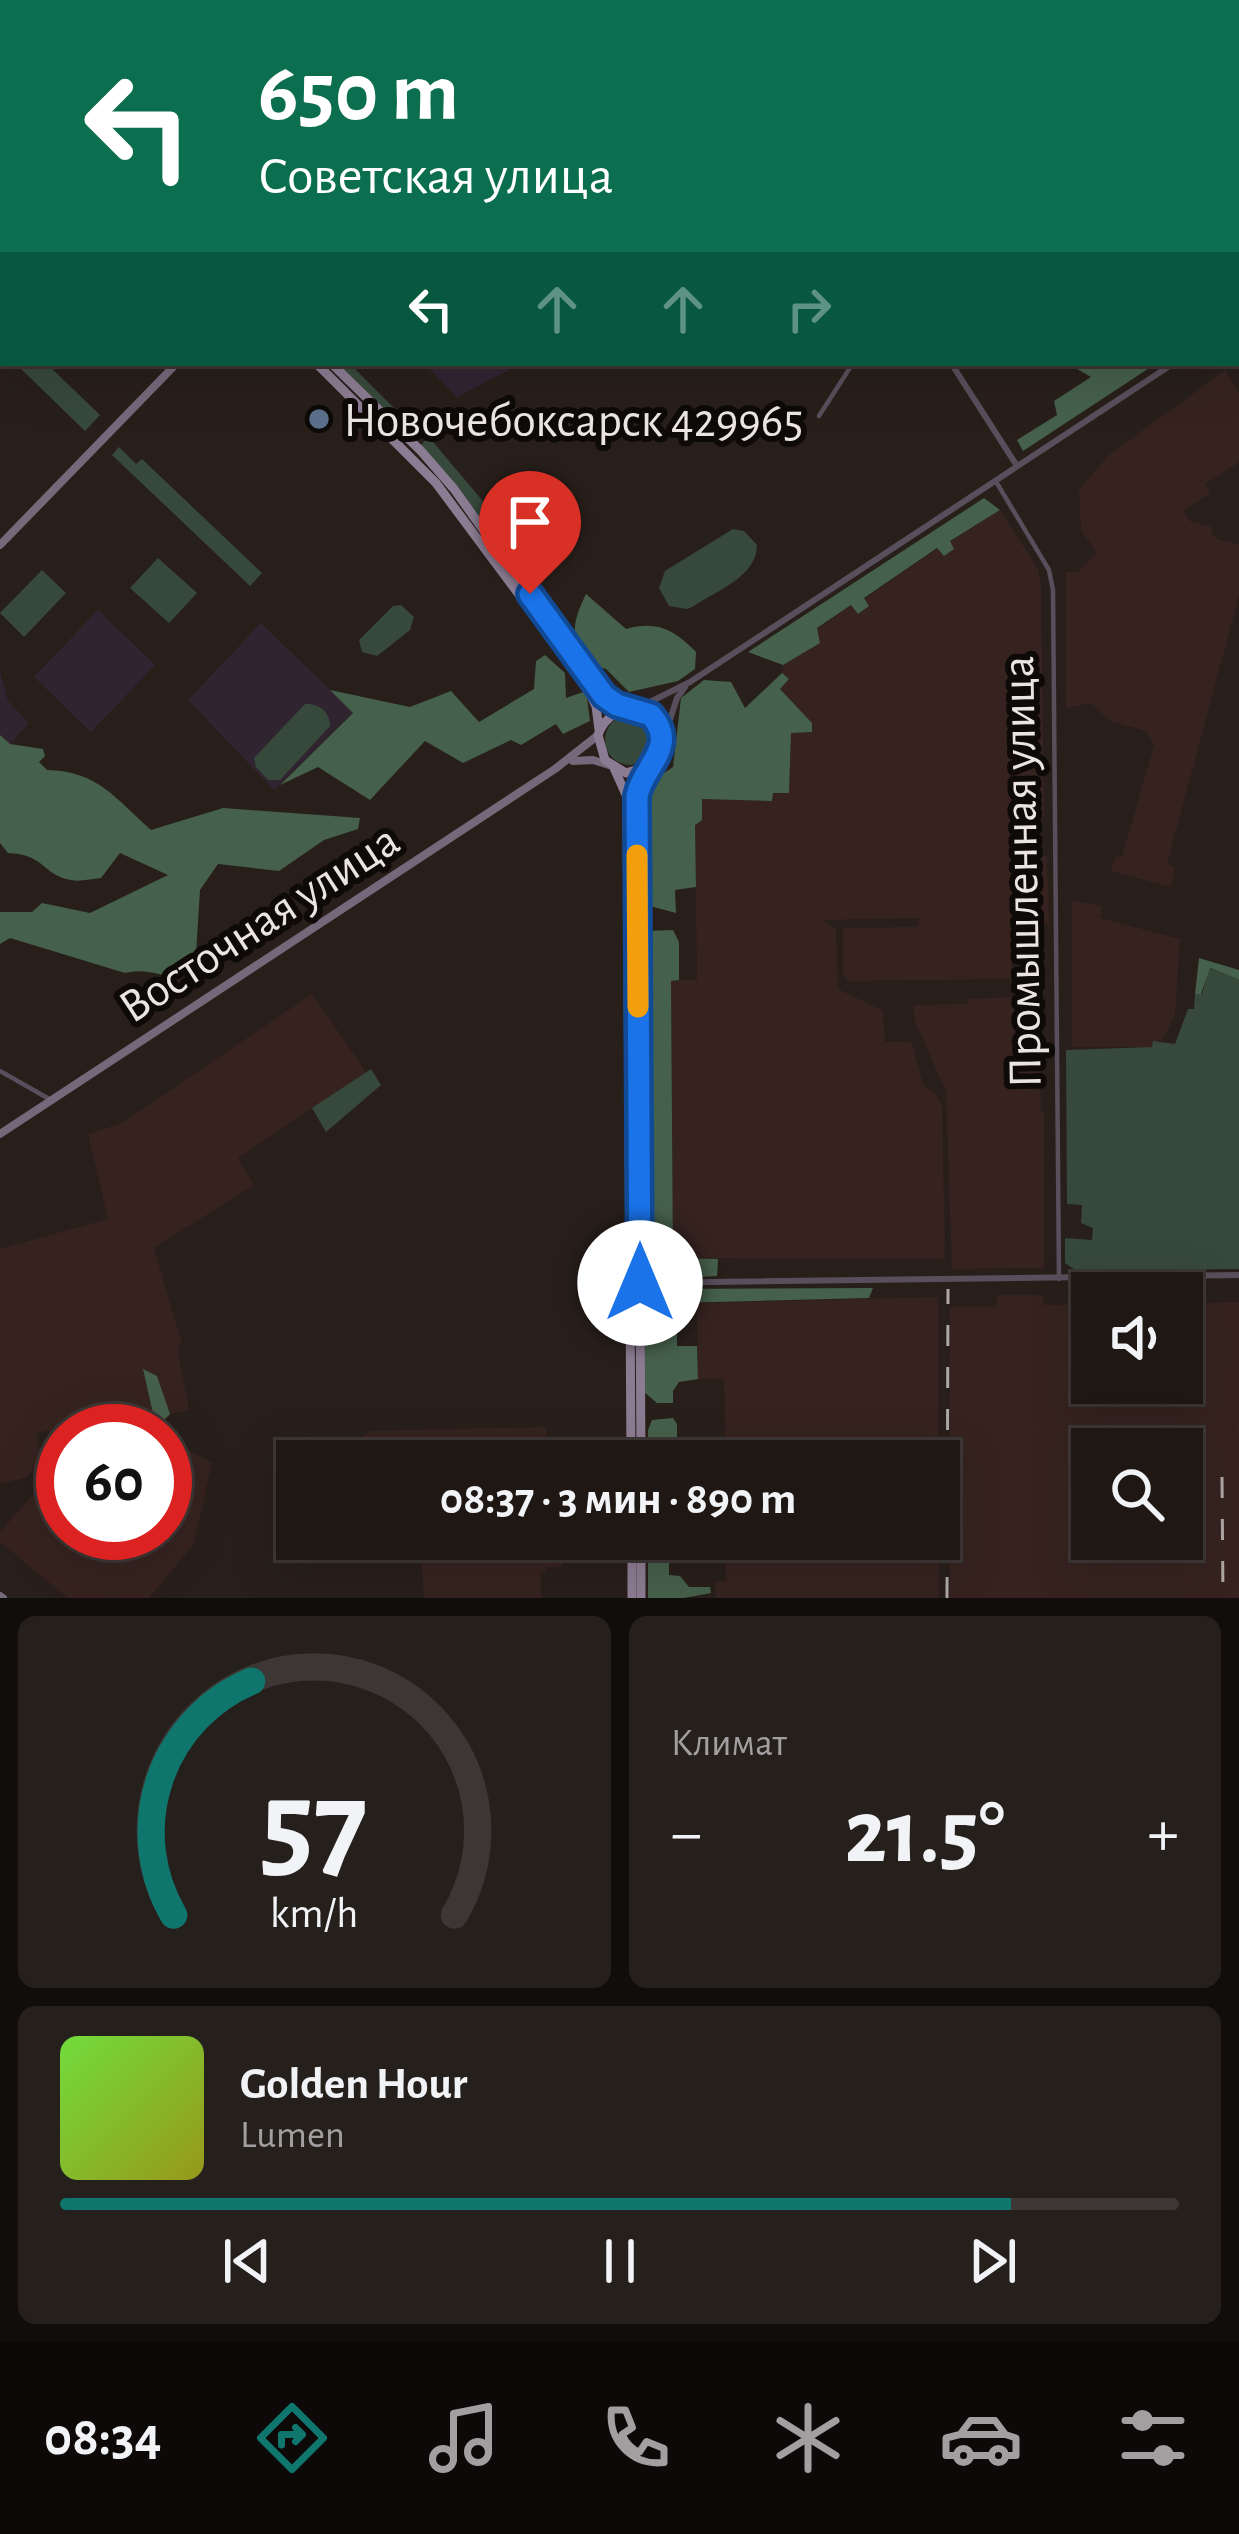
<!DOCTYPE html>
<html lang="ru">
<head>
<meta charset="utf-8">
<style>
  body { margin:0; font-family:"Alegreya Sans",sans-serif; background:#26201d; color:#f1f3f6; height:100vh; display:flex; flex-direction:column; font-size:45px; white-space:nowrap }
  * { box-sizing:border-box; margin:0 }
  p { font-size:39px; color:#a19fa0 }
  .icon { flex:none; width:66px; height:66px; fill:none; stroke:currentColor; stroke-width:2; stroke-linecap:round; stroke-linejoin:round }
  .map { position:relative; height:1598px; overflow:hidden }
  .side { display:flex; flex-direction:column; gap:18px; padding:18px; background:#100d0b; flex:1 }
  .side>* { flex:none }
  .banner { position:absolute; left:0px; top:0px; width:1239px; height:366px; box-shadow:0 12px 48px #0002,0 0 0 3px #3c3634; background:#0b6e4f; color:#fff; overflow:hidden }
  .tools { position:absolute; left:1071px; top:1272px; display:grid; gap:24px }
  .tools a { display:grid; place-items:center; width:132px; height:132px; border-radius:0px; background:#1e1714; box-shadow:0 12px 48px #0002,0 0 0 3px #3c3634; font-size:60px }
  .speed { position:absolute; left:36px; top:1404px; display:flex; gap:24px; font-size:60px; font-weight:700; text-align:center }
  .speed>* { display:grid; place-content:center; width:156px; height:156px; border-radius:50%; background:#1e1714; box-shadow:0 12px 48px #0002,0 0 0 3px #3c3634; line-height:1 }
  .speed .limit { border:18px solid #d22; background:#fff; color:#111 }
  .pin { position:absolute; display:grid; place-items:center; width:102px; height:102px; color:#fff; margin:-123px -51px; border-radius:50% 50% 50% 0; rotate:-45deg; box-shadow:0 0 12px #0007 }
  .pin .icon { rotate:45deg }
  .me { position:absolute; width:132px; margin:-66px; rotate:0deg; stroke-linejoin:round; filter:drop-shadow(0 0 9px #0008) }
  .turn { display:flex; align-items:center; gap:42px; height:252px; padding:0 60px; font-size:54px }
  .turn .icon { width:156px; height:156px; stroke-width:2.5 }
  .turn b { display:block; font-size:84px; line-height:102px }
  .lanes { display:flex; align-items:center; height:114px; padding:0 60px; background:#0003; justify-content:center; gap:60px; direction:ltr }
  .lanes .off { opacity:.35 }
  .big { font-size:90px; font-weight:700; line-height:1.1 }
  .side .tile { flex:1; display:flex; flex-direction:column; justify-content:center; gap:18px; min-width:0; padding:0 42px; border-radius:18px; background:#26201d }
  .side .dial { align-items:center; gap:0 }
  .dial svg { height:312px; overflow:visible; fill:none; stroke:#3c3634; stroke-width:7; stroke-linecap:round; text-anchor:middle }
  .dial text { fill:#f1f3f6; stroke:none }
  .song { display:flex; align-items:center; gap:36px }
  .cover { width:144px; height:144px; border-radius:18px; background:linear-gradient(135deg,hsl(100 70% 55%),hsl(60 70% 35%)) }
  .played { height:12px; border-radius:6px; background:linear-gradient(90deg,#0f766e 85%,#3c3634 85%) }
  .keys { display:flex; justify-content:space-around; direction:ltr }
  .heat { display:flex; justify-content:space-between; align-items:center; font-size:66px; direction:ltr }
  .side .tiles { flex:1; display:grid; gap:18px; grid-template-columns:1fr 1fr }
  .tile:last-child { grid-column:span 2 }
  .trip { position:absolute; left:276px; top:1440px; width:684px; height:120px; border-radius:0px; background:#1e1714; box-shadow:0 12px 48px #0002,0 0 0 3px #3c3634; font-weight:700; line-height:120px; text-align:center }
  .dock { display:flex; height:192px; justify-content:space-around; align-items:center; background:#0c0908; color:#a19fa0 }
  .dock .icon { width:84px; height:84px }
  .dock .on { color:#0f766e }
  .dock b { font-size:54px; color:#f1f3f6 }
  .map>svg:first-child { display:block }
</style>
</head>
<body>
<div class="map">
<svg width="1239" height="1598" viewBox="0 0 1239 1598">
  <rect width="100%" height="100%" fill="#281f1a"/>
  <g fill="#362320" fill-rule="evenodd">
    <polygon points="1225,370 1239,393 1239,462 1205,484 1210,493 1183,511 1191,522 1212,527 1211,533 1217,539 1239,545 1239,596 1167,864 1175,868 1171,887 1111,871 1115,857 1122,857 1154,745 1146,731 1110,721 1090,703 1066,708 1066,572 1078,572 1097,553 1081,530 1079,490 1108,456"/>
    <polygon points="1000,510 1038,569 1041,586 1044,816 1038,817 1036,845 1037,856 1047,856 1049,923 1012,925 1011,979 848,981 843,973 843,928 918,927 919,918 823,920 836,929 838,989 883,1011 885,1042 911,1042 924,1086 935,1093 942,1105 945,1259 673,1258 671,980 697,980 695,825 701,820 702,799 771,801 772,793 789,793 791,733 812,723 779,688 789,680 782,673 783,665 819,643 817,629 852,605 858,613 864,599 938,548 944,555 949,542"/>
    <polygon points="1072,901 1102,906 1100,918 1180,939 1175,1015 1162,1041 1153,1041 1153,1047 1072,1047"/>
    <polygon points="312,994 366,1072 238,1158 254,1185 154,1248 182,1344 177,1346 189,1410 170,1414 157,1376 143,1370 157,1431 63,1431 63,1533 165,1533 165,1439 168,1439 212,1463 194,1544 149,1598 68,1598 0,1542 0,1532 29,1499 49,1476 62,1472 49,1430 36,1434 42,1457 27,1477 0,1484 0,1249 108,1219 88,1134 122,1123"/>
    <polygon points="1020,997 1021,1003 1031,1003 1032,997 1038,997 1041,1111 1044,1112 1044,1268 952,1269 946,1092 915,1021 913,1005 967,1004 968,999"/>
    <path d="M997 1295H1043L1044 1305H1092V1383H1182V1303L1239 1302V1598H950V1307H996ZM1092 1449H1182V1539H1092Z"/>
    <polygon points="938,1297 938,1461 726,1461 724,1379 698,1379 697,1303"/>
    <polygon points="546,1427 546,1461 348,1461 345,1450 370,1431"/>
    <polygon points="420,1539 562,1539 562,1567 547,1567 546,1572 541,1572 541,1598 424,1598"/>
    <polygon points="726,1539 938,1539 939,1598 716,1598 715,1582 726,1581"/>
  </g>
  <g fill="#302431">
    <polygon points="423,363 516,363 517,366 457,397"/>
    <polygon points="98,610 155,665 91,732 34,677"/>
    <polygon points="261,623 353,712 274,790 188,700"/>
    <polygon points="0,671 8,701 29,723 10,744 0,735"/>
  </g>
  <g fill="#37493b">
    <polygon points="15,363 46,363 100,415 85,431"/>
    <polygon points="334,363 349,363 421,435 411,438"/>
    <polygon points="426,440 433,442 482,500 525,563 504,554 420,446"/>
    <polygon points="119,447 136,464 142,459 262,573 250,586 112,455"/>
    <path d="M733 529 744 531 757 545C757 576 718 590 694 606L687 609 669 606 659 588 665 571Z"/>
    <polygon points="158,558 197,593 169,623 130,588"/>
    <polygon points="42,570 66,593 24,637 0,613"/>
    <polygon points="401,605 414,617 410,630 377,656 362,652 359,640 393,606"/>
    <path d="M305 704C319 703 330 712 330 726L280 780H268L256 767 254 758Z"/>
    <circle cx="630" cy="740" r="25"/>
    <polygon points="1209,968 1239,980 1239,1269 1077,1271 1065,1263 1065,1238 1092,1240 1093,1228 1081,1223 1082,1205 1067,1204 1066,1050 1152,1047 1153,1041 1175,1044 1188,1009 1194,1009 1195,994 1202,994"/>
    <polygon points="371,1069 381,1085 326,1132 312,1108"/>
  </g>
  <g fill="#45604b">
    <polygon points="1067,363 1157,363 1023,451 1017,440 1057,415 1054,401 1091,377"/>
    <polygon points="984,498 1000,510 950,541 954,549 944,556 937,548 864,598 869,606 858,614 851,605 817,628 820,643 783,665 748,652"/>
    <path d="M586 594 626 629C657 620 675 630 696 652L695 669 678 681 629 692 606 669 587 663C570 636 572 623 586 594Z"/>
    <polygon points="545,655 565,673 566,698 586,691 590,721 563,734 556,724 521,745 511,740 463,763 425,741 370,800 318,767 280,785 353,713 330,690 410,707 451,691 479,722 534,689 536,661"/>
    <polygon points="782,673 789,679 780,689 812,723 812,732 791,733 789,793 773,793 772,801 702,799 702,820 695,825 696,887 675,890 676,913 642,904 644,815 652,781 673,767 681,698 704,680 731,682 745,708"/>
    <path d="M0 735 10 744 43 749 45 756 39 762 47 770C98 771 116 799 151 830L223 808 360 818 358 829 324 840 279 871 218 864 200 890 195 970C162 984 156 966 125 973L10 938 0 944V912H32L42 903 90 913 168 875 120 853 101 878C92 879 79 882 71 880 42 875 45 854 8 853L0 843Z"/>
    <polygon points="673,930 679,942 679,980 671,981 673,1258 718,1259 717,1276 663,1279 644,1265 644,931"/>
    <polygon points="1199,958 1239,970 1239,980 1210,968 1201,994 1195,994"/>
    <polygon points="873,1288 869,1298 677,1303 677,1346 697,1346 698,1379 679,1382 673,1391 673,1403 657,1403 644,1392 646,1311 651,1299 665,1289"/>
    <polygon points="143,1369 157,1376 170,1414 163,1421 176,1431 165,1439 165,1431 157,1431"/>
    <polygon points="673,1418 677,1424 677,1461 648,1461 648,1430 652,1420"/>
    <polygon points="648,1539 669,1539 669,1575 680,1576 689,1587 710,1587 711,1593 684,1598 648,1598"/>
  </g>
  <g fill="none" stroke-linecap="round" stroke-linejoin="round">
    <g stroke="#574f5b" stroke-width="4.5">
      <polyline points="819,416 853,363"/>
      <polyline points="995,480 1049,570 1053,590 1059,1279"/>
      <polyline points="0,1071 51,1100"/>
    </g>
    <g stroke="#574f5b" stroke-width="6">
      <polyline points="1038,3 1039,0"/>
      <polyline points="1236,323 1239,321"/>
      <polyline points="951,363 1017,466"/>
      <polyline points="638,708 690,682 1174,363"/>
      <polyline points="665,735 677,698 685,687"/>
      <polyline points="640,1283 1239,1275"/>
    </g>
    <g stroke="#75687b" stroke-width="8">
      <polyline points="492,3 494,0"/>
      <polyline points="499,3 500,0"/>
      <polyline points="0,545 177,363"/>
      <polyline points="573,761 593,760 609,765"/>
      <polyline points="0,1134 555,769 597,736"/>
      <polyline points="0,1596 3,1598"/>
    </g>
    <g stroke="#8c7c93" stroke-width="9">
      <polyline points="0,45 3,48"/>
      <polyline points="0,59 3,61"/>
      <polyline points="316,363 436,483 584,682 596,706 599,730"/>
      <polyline points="331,363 421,451 454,489 597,689 626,707"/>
      <polyline points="614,768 627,797 631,1461"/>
      <path d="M641 1461 637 797C641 776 661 764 663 744 667 703 612 695 598 735L605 760 626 773 652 765"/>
      <polyline points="632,1539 632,1598"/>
      <polyline points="641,1539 641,1598"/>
    </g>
    <g stroke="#afa8a3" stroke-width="3" stroke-dasharray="21 21" stroke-linecap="butt">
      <polyline points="1222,1477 1223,1598"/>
      <polyline points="947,1598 948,1289"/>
    </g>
  </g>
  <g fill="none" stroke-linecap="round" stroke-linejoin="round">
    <defs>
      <path id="route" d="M530 594 604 696 617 705 651 715C679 747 643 765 637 796L640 1283"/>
    </defs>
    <use href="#route" stroke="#114b97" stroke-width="30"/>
    <use href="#route" stroke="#1a73e8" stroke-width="21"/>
    <polyline stroke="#f59e0b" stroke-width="21" points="637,855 638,1007"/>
  </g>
  <circle fill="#5c6f8a" stroke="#0e0a08" stroke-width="4.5" cx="319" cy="419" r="12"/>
  <g text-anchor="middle" stroke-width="12" stroke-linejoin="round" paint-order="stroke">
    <g font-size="48" fill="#ebe5e1" stroke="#0e0a08" text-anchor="start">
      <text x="343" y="436">Новочебоксарск 429965</text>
    </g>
    <g font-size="48" fill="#ebe5e1" stroke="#0e0a08">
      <text transform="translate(1020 872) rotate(-91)" y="17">Промышленная улица</text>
      <text transform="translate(258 922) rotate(-33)" y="17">Восточная улица</text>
    </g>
  </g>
</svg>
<div class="tools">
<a><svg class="icon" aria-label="sound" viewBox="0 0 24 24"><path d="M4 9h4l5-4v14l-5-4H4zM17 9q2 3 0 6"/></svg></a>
<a><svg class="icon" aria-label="search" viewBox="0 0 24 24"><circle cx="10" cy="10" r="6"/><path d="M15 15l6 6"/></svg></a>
</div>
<div class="speed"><div class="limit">60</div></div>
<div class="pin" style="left:530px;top:594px;background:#d93025"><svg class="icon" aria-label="arrive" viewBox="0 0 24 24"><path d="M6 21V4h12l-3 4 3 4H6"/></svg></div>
<svg class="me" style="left:640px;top:1283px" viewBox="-20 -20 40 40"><circle r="19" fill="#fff"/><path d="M0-13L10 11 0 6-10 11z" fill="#1a73e8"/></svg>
<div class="trip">08:37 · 3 мин · 890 m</div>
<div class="banner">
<div class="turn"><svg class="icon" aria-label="left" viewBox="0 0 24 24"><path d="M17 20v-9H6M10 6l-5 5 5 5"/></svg><div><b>650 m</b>Советская улица</div></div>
<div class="lanes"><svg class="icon" aria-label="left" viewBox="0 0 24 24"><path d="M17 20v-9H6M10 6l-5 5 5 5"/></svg><svg class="icon off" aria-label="ahead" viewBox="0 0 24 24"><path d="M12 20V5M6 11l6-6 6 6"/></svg><svg class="icon off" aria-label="ahead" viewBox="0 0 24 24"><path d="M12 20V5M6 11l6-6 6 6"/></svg><svg class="icon off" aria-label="right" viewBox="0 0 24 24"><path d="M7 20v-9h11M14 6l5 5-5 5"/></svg></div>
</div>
</div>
<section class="side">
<div class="tiles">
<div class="tile dial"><svg viewBox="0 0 100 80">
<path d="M14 69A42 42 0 1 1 86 69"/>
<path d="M14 69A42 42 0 0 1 34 9" stroke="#0f766e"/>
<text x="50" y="56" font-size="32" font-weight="700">57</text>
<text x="50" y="72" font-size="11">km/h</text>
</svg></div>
<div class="tile"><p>Климат</p>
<div class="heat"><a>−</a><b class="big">21.5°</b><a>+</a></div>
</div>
<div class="tile">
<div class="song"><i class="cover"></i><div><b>Golden Hour</b><p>Lumen</p></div></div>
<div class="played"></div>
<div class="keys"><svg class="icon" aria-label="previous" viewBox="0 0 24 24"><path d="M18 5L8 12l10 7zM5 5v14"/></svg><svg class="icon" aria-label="pause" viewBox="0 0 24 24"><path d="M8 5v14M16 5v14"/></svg><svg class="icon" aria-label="next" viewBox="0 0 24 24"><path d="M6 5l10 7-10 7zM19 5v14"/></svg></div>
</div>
</div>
</section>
<nav class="dock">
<b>08:34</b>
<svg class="icon on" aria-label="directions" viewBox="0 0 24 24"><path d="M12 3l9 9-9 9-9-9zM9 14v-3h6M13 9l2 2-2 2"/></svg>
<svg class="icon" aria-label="music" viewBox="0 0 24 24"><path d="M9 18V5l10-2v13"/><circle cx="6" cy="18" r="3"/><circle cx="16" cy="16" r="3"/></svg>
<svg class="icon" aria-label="phone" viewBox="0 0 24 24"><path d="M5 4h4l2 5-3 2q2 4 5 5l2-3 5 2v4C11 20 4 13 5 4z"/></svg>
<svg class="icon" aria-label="climate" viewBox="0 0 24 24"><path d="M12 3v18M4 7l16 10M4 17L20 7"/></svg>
<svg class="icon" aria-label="car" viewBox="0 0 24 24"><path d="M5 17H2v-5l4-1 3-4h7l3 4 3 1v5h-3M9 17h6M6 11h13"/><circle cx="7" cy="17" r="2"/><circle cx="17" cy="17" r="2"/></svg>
<svg class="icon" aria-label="filters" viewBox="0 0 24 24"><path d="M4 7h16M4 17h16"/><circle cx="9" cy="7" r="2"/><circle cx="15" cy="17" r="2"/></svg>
</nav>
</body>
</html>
